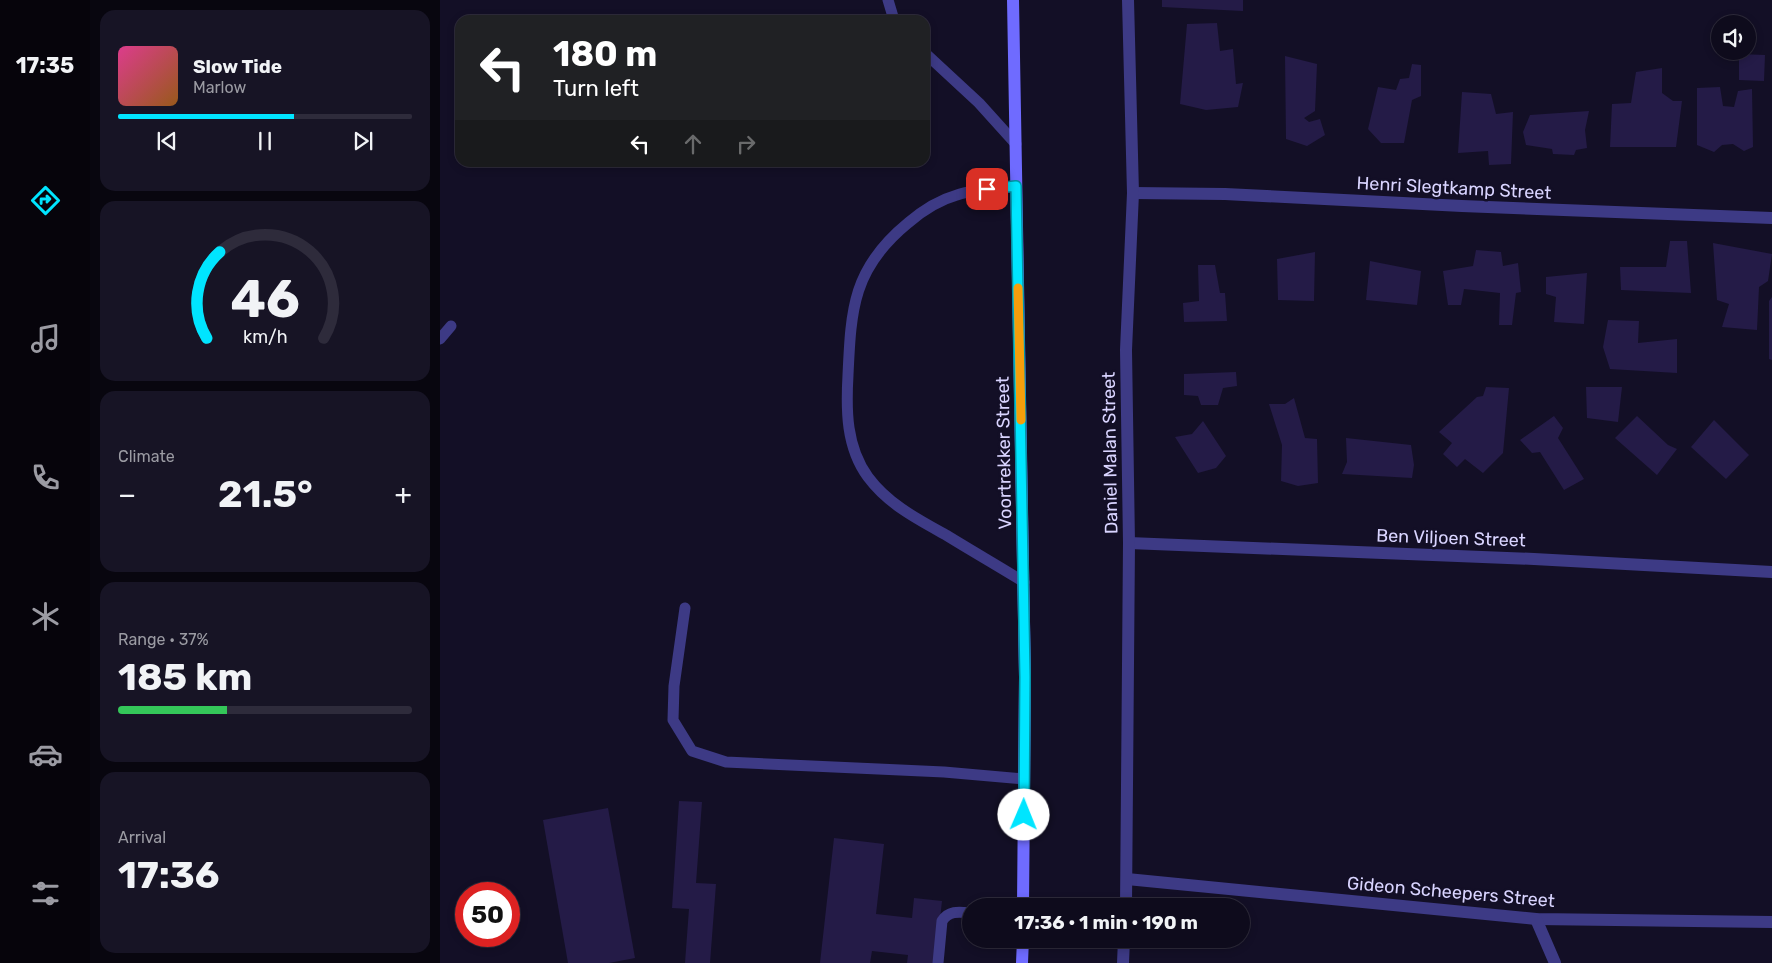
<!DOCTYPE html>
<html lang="en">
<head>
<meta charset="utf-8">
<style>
  body { margin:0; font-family:Rubik,sans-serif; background:#171425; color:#f1f3f6; height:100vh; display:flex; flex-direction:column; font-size:19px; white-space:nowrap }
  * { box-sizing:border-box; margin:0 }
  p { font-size:16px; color:#9b9ba3 }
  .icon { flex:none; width:28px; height:28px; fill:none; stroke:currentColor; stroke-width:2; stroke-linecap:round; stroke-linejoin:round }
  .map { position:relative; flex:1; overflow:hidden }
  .drawer { display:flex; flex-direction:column; gap:10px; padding:10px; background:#08060f; width:350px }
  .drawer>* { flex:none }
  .hud { position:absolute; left:15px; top:15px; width:475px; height:152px; border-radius:15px; box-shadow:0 2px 8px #0003,0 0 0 1px #2e2b3b; background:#202124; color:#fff; overflow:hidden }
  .tools { position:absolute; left:1271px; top:15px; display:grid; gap:10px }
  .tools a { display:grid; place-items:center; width:45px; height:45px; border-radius:50%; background:#0e0b1c; box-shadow:0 2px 8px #0003,0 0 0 1px #2e2b3b; font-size:25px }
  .speed { position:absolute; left:15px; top:882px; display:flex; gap:10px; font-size:25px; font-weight:700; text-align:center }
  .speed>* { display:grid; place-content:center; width:65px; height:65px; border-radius:50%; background:#0e0b1c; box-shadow:0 2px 8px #0003,0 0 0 1px #2e2b3b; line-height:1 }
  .speed .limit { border:8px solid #d22; background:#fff; color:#111 }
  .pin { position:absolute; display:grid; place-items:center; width:42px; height:42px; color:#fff; margin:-21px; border-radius:10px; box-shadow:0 2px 8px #0006 }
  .me { position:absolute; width:55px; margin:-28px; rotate:1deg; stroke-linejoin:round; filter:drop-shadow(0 0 4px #0008) }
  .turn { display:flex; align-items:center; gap:18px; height:105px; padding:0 15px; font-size:22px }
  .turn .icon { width:65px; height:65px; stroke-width:2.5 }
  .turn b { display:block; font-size:35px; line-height:42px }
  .lanes { display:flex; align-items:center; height:48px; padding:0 15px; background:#0003; justify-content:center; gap:25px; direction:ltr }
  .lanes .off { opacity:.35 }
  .big { font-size:38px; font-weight:700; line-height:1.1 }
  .drawer .card { flex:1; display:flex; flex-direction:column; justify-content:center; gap:8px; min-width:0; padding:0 18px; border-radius:15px; background:#171425 }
  .drawer .dial { align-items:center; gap:0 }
  .dial svg { height:130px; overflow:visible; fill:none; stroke:#2e2b3b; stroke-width:7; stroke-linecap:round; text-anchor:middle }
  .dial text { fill:#f1f3f6; stroke:none }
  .song { display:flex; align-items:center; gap:15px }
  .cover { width:60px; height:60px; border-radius:8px; background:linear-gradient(135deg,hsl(330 70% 55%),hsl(30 70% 35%)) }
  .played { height:5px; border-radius:2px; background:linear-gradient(90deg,#00e5ff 60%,#2e2b3b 60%) }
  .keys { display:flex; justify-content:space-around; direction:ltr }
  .heat { display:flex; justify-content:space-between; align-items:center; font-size:28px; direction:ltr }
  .charge { height:8px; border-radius:4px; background:linear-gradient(90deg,#34c759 37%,#2e2b3b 0) }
  .trip { position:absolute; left:522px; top:898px; width:288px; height:50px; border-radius:25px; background:#0e0b1c; box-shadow:0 2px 8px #0003,0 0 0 1px #2e2b3b; font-weight:700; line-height:50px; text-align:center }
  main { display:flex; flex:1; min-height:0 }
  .menu { display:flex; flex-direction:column; width:90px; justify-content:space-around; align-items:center; background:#06040b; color:#9b9ba3 }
  .menu .icon { width:35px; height:35px }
  .menu .active { color:#00e5ff }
  .menu b { font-size:22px; color:#f1f3f6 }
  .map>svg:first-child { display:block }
</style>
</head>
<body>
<main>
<nav class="menu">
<b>17:35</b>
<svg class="icon active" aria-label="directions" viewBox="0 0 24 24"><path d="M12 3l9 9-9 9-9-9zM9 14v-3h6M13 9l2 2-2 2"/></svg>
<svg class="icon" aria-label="music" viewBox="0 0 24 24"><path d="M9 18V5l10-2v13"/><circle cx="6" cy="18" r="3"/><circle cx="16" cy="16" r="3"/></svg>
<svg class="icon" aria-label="phone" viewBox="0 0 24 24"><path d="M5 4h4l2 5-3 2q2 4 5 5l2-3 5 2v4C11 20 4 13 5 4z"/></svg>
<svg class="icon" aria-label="climate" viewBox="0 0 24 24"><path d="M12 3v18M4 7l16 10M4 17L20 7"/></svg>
<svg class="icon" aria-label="car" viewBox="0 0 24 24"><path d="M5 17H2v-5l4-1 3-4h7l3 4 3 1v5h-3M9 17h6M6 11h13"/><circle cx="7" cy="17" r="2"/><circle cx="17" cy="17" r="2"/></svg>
<svg class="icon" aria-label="filters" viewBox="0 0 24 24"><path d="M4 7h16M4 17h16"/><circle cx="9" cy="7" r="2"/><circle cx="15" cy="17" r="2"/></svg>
</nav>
<section class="drawer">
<div class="card">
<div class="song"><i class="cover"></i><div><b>Slow Tide</b><p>Marlow</p></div></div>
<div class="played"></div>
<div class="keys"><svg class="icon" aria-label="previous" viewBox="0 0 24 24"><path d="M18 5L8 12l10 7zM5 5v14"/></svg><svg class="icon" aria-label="pause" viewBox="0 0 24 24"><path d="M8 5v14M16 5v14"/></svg><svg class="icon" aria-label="next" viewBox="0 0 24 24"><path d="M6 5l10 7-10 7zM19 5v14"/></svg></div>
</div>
<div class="card dial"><svg viewBox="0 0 100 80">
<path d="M14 69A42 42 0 1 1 86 69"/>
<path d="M14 69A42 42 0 0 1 22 16" stroke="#00e5ff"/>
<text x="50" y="56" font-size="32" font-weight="700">46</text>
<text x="50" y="72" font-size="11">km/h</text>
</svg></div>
<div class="card"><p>Climate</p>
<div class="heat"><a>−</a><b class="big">21.5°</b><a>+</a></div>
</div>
<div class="card"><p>Range · 37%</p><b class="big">185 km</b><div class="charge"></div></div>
<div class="card"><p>Arrival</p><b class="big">17:36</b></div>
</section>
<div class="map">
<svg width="1332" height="963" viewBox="0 0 1332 963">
  <rect width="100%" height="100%" fill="#130f26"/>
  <g fill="#241b47">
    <polygon points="722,0 803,0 803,11 722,7"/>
    <polygon points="777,23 780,51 793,49 796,84 803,83 798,107 766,110 740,104 747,24"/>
    <polygon points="1299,54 1325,55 1324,81 1299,80"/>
    <polygon points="845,56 877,64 875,111 864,118 869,122 880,119 885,135 867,146 846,139"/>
    <polygon points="972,64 981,65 981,96 972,100 964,143 941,143 928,129 938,87 956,90 960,79 969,78"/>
    <polygon points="1222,68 1222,93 1233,101 1242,101 1236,147 1170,147 1172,104 1191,103 1196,72"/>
    <polygon points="1280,87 1283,106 1294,107 1298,91 1312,89 1313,147 1304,151 1293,144 1282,145 1274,152 1257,145 1257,88"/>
    <polygon points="1022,92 1051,94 1056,114 1073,112 1071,164 1049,165 1048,151 1018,153"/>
    <polygon points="1149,111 1145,130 1147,148 1136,150 1134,155 1113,154 1112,149 1086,145 1083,132 1090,115"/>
    <polygon points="1230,241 1247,241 1251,293 1181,290 1180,267 1226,267"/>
    <polygon points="1273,243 1332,254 1328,281 1319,287 1317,330 1282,327 1289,304 1277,300"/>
    <polygon points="1036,250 1061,252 1063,266 1078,263 1081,292 1076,293 1072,325 1059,325 1060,293 1024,289 1021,305 1008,305 1003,271 1033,266"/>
    <polygon points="875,252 874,301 838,300 837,259"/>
    <polygon points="930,261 981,271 977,305 926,300"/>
    <polygon points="758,265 775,265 780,293 785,293 787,321 744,322 743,303 759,301"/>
    <polygon points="1147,273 1144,324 1114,322 1116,297 1106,294 1106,277"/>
    <polygon points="1332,297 1332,360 1329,359 1329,301"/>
    <polygon points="1168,320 1199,321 1198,343 1237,339 1237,373 1170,369 1163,347"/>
    <polygon points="796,372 797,386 783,388 778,405 761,405 758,396 744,395 744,374"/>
    <polygon points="1046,387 1069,388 1063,453 1043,473 1025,459 1017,467 1003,454 1012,443 999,432 1037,397 1043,396"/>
    <polygon points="1146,387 1182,387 1178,422 1147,418"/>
    <polygon points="854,398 865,438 877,439 878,483 858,486 841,481 842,445 829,404 845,404"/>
    <polygon points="1114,416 1123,428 1118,438 1144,479 1124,490 1100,452 1092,453 1080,440"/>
    <polygon points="1197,416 1228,445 1237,449 1217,475 1175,438"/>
    <polygon points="1274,420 1309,455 1286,479 1251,447"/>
    <polygon points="763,421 786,456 776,468 758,473 735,437 752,434"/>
    <polygon points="906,438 971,445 974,465 972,478 902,474 907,462"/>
    <polygon points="239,801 262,802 256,883 276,884 270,963 245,963 249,909 232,908"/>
    <polygon points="168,808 195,958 169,963 128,963 103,820"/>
    <polygon points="394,838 444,844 436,914 472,918 474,898 502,901 495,963 467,963 468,955 432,951 430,963 380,963"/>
  </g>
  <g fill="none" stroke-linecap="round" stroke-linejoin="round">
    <g stroke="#3d3a85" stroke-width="11">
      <polyline points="448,0 454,20"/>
      <polyline points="485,53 539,103 576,144"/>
      <path d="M576 186C557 188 535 189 517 195 499 200 482 211 468 223 413 268 411 308 408 375 406 410 406 447 428 477 448 504 477 519 506 535 532 551 558 566 584 582"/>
      <polyline points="0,339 11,326"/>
      <polyline points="245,608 234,686 233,720 252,751 286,762 504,772 584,779"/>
      <path d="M498 963 502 921C509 910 520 912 531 913"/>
    </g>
    <g stroke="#3d3a85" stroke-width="12">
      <polyline points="693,193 785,194 1022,206 1332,218"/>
      <polyline points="689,543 1094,559 1332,572"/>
      <polyline points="687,879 1096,919 1332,922"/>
      <polyline points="686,906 689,543 686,350 693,193 688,0"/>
      <polyline points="1096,919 1115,963"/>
      <polyline points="683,963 684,939"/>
    </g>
    <g stroke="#6f6bff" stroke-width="12">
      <polyline points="573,0 585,677 583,906"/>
      <polyline points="582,963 583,939"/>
    </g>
  </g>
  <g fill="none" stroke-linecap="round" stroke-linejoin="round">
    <defs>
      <polyline id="route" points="547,189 576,186 585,677 584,815"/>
    </defs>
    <use href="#route" stroke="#0095a6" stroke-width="12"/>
    <use href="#route" stroke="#00e5ff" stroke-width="9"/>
    <polyline stroke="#f59e0b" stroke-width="9" points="578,288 581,420"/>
  </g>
  <g text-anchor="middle" stroke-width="5" stroke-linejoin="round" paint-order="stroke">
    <g font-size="18" fill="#d9d4ff" stroke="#130f26">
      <text transform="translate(1014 188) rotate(3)" y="6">Henri Slegtkamp Street</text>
      <text transform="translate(564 453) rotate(-91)" y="6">Voortrekker Street</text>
      <text transform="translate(670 453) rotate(-91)" y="6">Daniel Malan Street</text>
      <text transform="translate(1011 538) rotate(2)" y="6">Ben Viljoen Street</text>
      <text transform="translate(1011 892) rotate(5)" y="6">Gideon Scheepers Street</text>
    </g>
  </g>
</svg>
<div class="tools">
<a><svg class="icon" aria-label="sound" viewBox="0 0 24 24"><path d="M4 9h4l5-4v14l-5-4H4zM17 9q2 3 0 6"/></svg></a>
</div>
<div class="speed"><div class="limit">50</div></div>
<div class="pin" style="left:547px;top:189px;background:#d93025"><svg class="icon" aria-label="arrive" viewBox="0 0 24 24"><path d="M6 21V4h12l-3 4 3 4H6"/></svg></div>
<svg class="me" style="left:584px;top:815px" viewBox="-20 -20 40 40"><circle r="19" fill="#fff"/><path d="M0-13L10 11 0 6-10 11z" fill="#00e5ff"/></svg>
<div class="trip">17:36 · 1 min · 190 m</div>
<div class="hud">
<div class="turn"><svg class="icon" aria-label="left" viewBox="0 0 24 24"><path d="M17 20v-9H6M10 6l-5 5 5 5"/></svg><div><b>180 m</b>Turn left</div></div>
<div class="lanes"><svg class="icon" aria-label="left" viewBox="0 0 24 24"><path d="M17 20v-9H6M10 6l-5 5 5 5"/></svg><svg class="icon off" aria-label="ahead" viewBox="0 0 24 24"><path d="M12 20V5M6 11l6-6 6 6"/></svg><svg class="icon off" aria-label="right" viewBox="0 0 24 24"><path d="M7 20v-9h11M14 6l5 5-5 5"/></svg></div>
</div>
</div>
</main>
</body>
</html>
